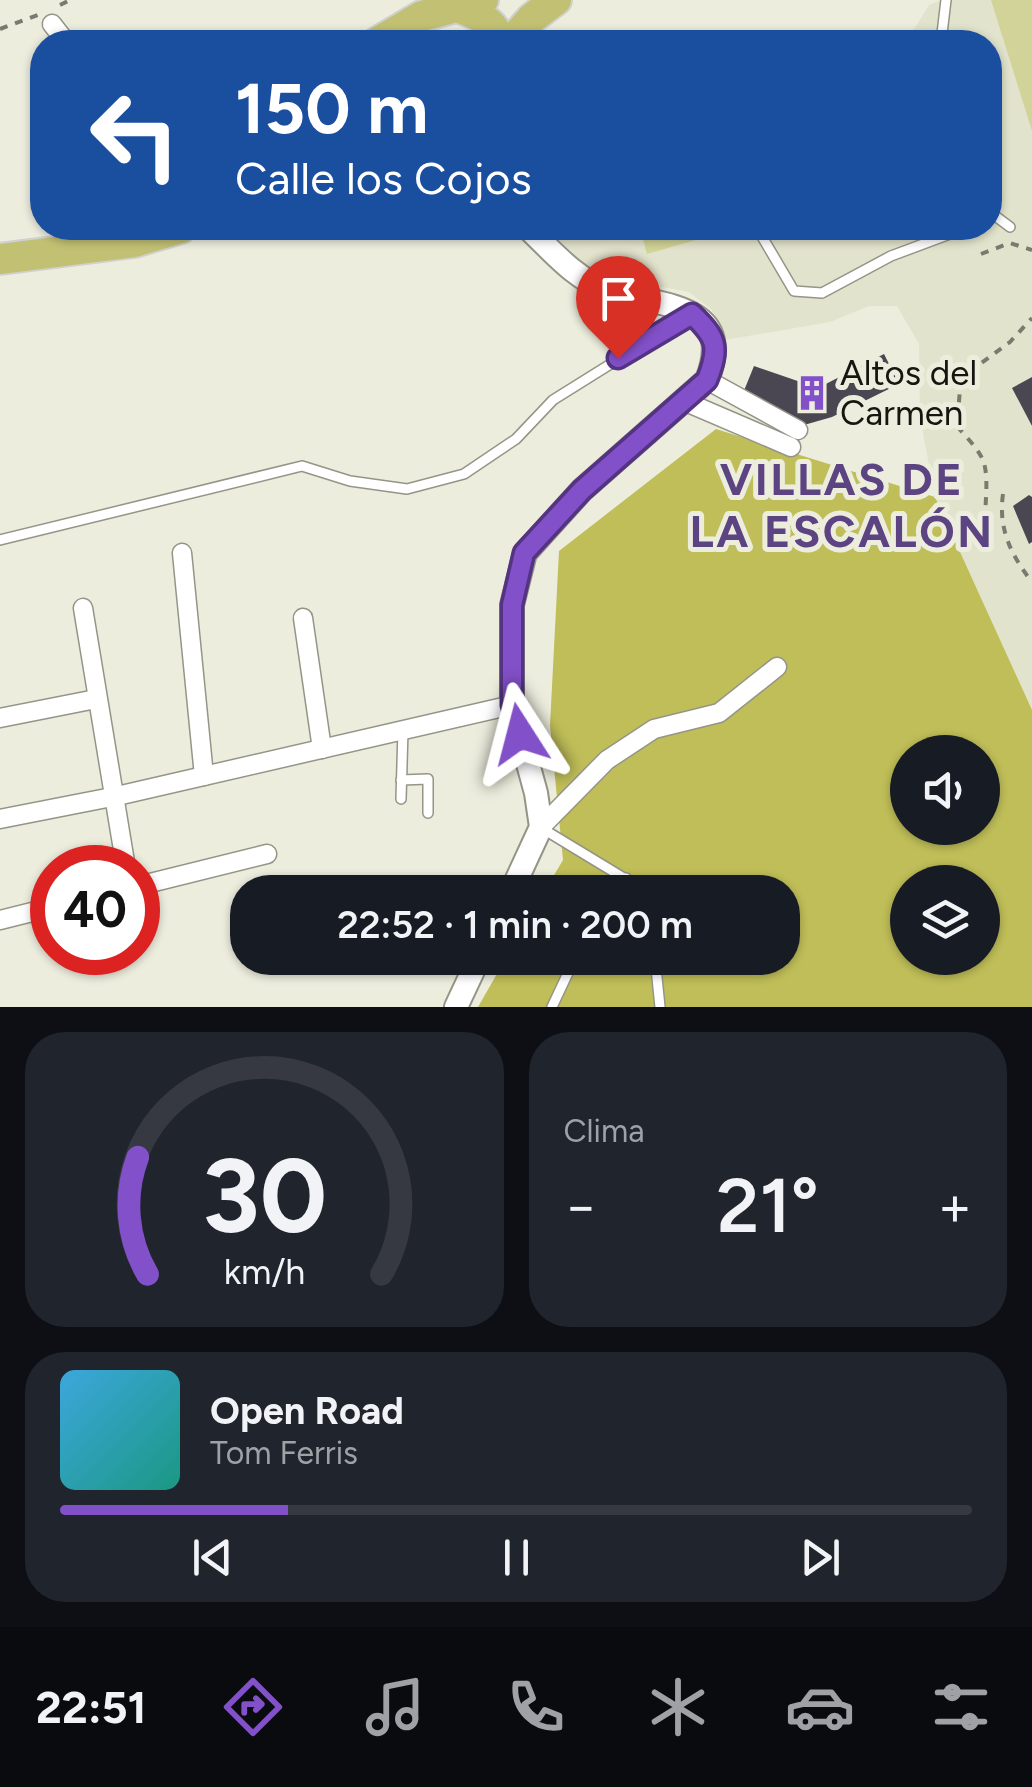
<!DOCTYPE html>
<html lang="es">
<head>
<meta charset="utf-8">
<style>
  body { margin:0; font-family:Figtree,sans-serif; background:#20242c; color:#f1f3f6; height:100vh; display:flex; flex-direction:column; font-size:38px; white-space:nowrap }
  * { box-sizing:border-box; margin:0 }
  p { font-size:32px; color:#9ea1a6 }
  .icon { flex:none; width:55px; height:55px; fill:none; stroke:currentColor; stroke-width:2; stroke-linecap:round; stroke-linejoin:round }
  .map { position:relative; height:1007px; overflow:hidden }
  .side { display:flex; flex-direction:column; gap:25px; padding:25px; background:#0d0f14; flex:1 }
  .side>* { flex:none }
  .banner { position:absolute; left:30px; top:30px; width:972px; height:210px; border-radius:40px; box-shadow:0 2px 8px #0004; background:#1a4fa0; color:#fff; overflow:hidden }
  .controls { position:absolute; left:890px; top:735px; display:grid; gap:20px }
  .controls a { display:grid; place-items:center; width:110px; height:110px; border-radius:50%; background:#171b24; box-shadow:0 2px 8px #0004; font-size:50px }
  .speed { position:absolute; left:30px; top:845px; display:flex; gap:20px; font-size:50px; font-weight:700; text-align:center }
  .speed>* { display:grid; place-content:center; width:130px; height:130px; border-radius:50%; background:#171b24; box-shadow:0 2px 8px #0004; line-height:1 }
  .speed .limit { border:15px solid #d22; background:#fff; color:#111 }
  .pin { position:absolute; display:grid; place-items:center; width:85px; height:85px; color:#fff; margin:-102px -42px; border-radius:50% 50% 50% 0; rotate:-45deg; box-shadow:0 0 10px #0007 }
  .pin .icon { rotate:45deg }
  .me { position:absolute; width:110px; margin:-55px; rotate:351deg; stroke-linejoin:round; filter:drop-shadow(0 0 8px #0008) }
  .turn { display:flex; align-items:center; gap:35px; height:210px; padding:0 40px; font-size:45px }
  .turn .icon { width:130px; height:130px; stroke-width:2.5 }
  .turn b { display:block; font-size:70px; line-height:85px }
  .big { font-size:75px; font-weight:600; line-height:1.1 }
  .side .card { flex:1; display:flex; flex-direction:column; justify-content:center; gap:15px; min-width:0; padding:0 35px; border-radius:40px; background:#20242c }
  .side .dial { align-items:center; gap:0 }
  .dial svg { height:260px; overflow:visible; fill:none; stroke:#363941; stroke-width:7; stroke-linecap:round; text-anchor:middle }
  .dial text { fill:#f1f3f6; stroke:none }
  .song { display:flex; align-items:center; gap:30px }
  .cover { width:120px; height:120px; border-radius:15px; background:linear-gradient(135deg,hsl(200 70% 55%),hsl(170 70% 35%)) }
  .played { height:10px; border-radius:5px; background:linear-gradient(90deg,#8250c8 25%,#363941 25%) }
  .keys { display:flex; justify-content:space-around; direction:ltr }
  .heat { display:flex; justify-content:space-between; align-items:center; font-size:55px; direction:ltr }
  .side .tiles { flex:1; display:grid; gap:25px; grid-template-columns:1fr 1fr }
  .card:last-child { grid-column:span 2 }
  .trip { position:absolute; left:230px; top:875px; width:570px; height:100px; border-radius:40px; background:#171b24; box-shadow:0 2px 8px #0004; font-weight:600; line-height:100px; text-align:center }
  .dock { display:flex; height:160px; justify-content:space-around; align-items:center; background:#090b0e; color:#9ea1a6 }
  .dock .icon { width:70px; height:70px }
  .dock .selected { color:#8250c8 }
  .dock b { font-size:45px; color:#f1f3f6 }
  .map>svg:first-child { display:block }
</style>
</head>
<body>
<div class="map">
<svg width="1032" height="1007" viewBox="0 0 1032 1007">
  <rect width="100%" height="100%" fill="#ededde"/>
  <polygon fill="#e2e3cc" points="941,0 1032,0 1032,710 935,497 920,417 919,344 897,306 869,306 830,322 725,340 712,310 689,292 626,280 582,264 541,228 990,228 990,42 906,42 929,5"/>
  <g fill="#d2d398">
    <polygon points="991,0 1032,0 1032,131"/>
    <polygon points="640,228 730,228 731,230 647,254"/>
  </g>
  <path fill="#bfbe58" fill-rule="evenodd" d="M716 429 935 497 1032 710V1007H478L506 958H782V892H544L563 860 550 725 559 551ZM908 752H982V828H908ZM908 882H982V958H908Z"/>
  <g fill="#4a4652">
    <polygon points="884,354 899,384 832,417 804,425 741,398 754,366 818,388"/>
    <polygon points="1032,377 1032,426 1012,388"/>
    <polygon points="1029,495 1032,497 1032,542 1029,544 1013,506"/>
  </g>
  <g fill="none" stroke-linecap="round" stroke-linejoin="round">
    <defs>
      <g id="service">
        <polyline points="941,42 946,0"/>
        <polyline points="990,212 1010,227"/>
        <polyline points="757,228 794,291 822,293 891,256 966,228"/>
        <polyline points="0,540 302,466 350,481 407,489 464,474 516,439 553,400 689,315"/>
        <polyline points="401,780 428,779 428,813"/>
        <polyline points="401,799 403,730"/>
        <polyline points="543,829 647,892"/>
        <polyline points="616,892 626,878"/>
        <polyline points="655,958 660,1007"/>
        <polyline points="552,1007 575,958"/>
      </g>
      <g id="minor">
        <polyline points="52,24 66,42"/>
        <polyline points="707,380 798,430"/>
        <polyline points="686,402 791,447"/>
        <polyline points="182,553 204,776"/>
        <polyline points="83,608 126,868"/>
        <polyline points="303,618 322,749"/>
        <polyline points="0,718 96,699"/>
        <polyline points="0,819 117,796 512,705"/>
        <polyline points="541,827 607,760 654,729 719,713 777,667"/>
        <polyline points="138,886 267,854"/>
        <polyline points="0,920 52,907"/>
      </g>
      <g id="tertiary">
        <path d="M511 892 541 827 536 793 512 705V605L525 553 582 490 707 380C738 300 656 307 607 290 575 279 552 251 528 228"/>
        <polyline points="456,1007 479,958"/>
      </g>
      <g id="primary">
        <path d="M460 8C478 15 496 21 499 42"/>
        <polyline points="378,42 422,16 483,0"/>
        <polyline points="511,42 532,18 556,0"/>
        <polyline points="0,259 134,242 181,228"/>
      </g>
    </defs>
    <use href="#service" stroke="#959587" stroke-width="12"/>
    <use href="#minor" stroke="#959587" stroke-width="21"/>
    <use href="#tertiary" stroke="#959587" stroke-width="26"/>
    <use href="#primary" stroke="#d0d0cf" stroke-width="34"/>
    <g stroke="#7a7b70" stroke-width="4" stroke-dasharray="8 8" stroke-linecap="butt">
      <polyline points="60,5 70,0"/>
      <polyline points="0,29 38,15"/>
      <polyline points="981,254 1010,243 1032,250"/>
      <path d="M1003 494C998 529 1011 555 1032 582"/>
      <path d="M985 537C983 513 991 476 982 458 976 446 965 436 957 426L960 389 976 367 1010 342 1032 318"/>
    </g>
    <use href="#service" stroke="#fff" stroke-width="9"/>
    <use href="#minor" stroke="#fff" stroke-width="18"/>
    <use href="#tertiary" stroke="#fff" stroke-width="22"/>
    <use href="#primary" stroke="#c2c173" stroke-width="30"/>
  </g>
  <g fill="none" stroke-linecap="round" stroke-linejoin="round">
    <defs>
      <path id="route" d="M520 734 512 705V605L524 553 582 490 707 380C720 347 717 338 692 314L618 358"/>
    </defs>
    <use href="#route" stroke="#543482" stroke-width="25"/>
    <use href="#route" stroke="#8250c8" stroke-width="18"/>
  </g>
  <defs>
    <symbol id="building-bare" viewBox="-9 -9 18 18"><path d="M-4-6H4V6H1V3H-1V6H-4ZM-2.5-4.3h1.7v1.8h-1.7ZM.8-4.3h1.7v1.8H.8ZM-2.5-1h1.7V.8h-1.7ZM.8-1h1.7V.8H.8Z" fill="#8250c8" stroke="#ededde" stroke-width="2.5" paint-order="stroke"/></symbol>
  </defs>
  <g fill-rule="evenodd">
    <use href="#building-bare" x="787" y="368" width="50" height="50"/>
  </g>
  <g text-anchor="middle" stroke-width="10" stroke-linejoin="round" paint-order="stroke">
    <g font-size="35" fill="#151610" stroke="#ededde" text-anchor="start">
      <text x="840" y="385">Altos del<tspan x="840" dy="40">Carmen</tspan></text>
    </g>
    <g font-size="45" font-weight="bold" letter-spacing="2.5" fill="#5b4481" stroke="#ededde">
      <text x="842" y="495">VILLAS DE<tspan x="842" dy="52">LA ESCALÓN</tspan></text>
    </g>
  </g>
</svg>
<div class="controls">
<a><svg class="icon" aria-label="sound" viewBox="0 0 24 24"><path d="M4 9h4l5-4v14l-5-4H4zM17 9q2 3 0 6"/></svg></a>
<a><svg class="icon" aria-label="layers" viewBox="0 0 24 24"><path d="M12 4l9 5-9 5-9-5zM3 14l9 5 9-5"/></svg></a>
</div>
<div class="speed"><div class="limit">40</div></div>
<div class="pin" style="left:618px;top:358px;background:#d93025"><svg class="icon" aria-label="arrive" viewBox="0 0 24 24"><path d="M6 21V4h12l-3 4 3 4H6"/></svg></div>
<svg class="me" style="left:520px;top:734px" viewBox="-20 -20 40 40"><path d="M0-17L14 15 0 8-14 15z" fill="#8250c8" stroke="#fff" stroke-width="4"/></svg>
<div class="trip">22:52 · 1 min · 200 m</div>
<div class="banner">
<div class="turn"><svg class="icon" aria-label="left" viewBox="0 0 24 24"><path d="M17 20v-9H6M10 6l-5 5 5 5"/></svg><div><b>150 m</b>Calle los Cojos</div></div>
</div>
</div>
<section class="side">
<div class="tiles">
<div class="card dial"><svg viewBox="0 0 100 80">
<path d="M14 69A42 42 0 1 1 86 69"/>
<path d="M14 69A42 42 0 0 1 11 33" stroke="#8250c8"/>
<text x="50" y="56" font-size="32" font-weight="700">30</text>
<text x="50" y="72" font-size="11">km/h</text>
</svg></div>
<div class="card"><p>Clima</p>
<div class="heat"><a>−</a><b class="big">21°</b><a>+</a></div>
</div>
<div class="card">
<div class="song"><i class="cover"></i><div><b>Open Road</b><p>Tom Ferris</p></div></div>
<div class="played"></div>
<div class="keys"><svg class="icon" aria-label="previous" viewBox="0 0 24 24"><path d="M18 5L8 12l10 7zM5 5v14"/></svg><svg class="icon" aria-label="pause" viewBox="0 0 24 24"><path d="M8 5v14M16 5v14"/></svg><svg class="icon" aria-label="next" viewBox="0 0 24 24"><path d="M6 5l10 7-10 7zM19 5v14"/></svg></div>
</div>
</div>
</section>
<nav class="dock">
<b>22:51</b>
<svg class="icon selected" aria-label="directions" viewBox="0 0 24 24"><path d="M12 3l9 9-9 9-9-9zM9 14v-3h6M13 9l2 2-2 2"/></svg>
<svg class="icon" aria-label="music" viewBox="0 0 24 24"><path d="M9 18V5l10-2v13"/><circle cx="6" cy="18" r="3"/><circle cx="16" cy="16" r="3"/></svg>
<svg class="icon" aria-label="phone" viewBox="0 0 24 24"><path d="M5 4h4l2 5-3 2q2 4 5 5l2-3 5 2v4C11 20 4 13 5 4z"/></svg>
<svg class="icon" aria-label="climate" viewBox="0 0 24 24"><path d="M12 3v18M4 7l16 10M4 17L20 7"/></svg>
<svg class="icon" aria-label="car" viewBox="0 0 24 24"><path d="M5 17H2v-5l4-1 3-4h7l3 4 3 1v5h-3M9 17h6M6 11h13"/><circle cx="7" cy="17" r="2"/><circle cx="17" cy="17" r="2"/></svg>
<svg class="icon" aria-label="filters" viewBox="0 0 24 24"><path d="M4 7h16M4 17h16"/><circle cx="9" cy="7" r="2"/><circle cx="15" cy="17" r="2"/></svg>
</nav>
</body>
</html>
